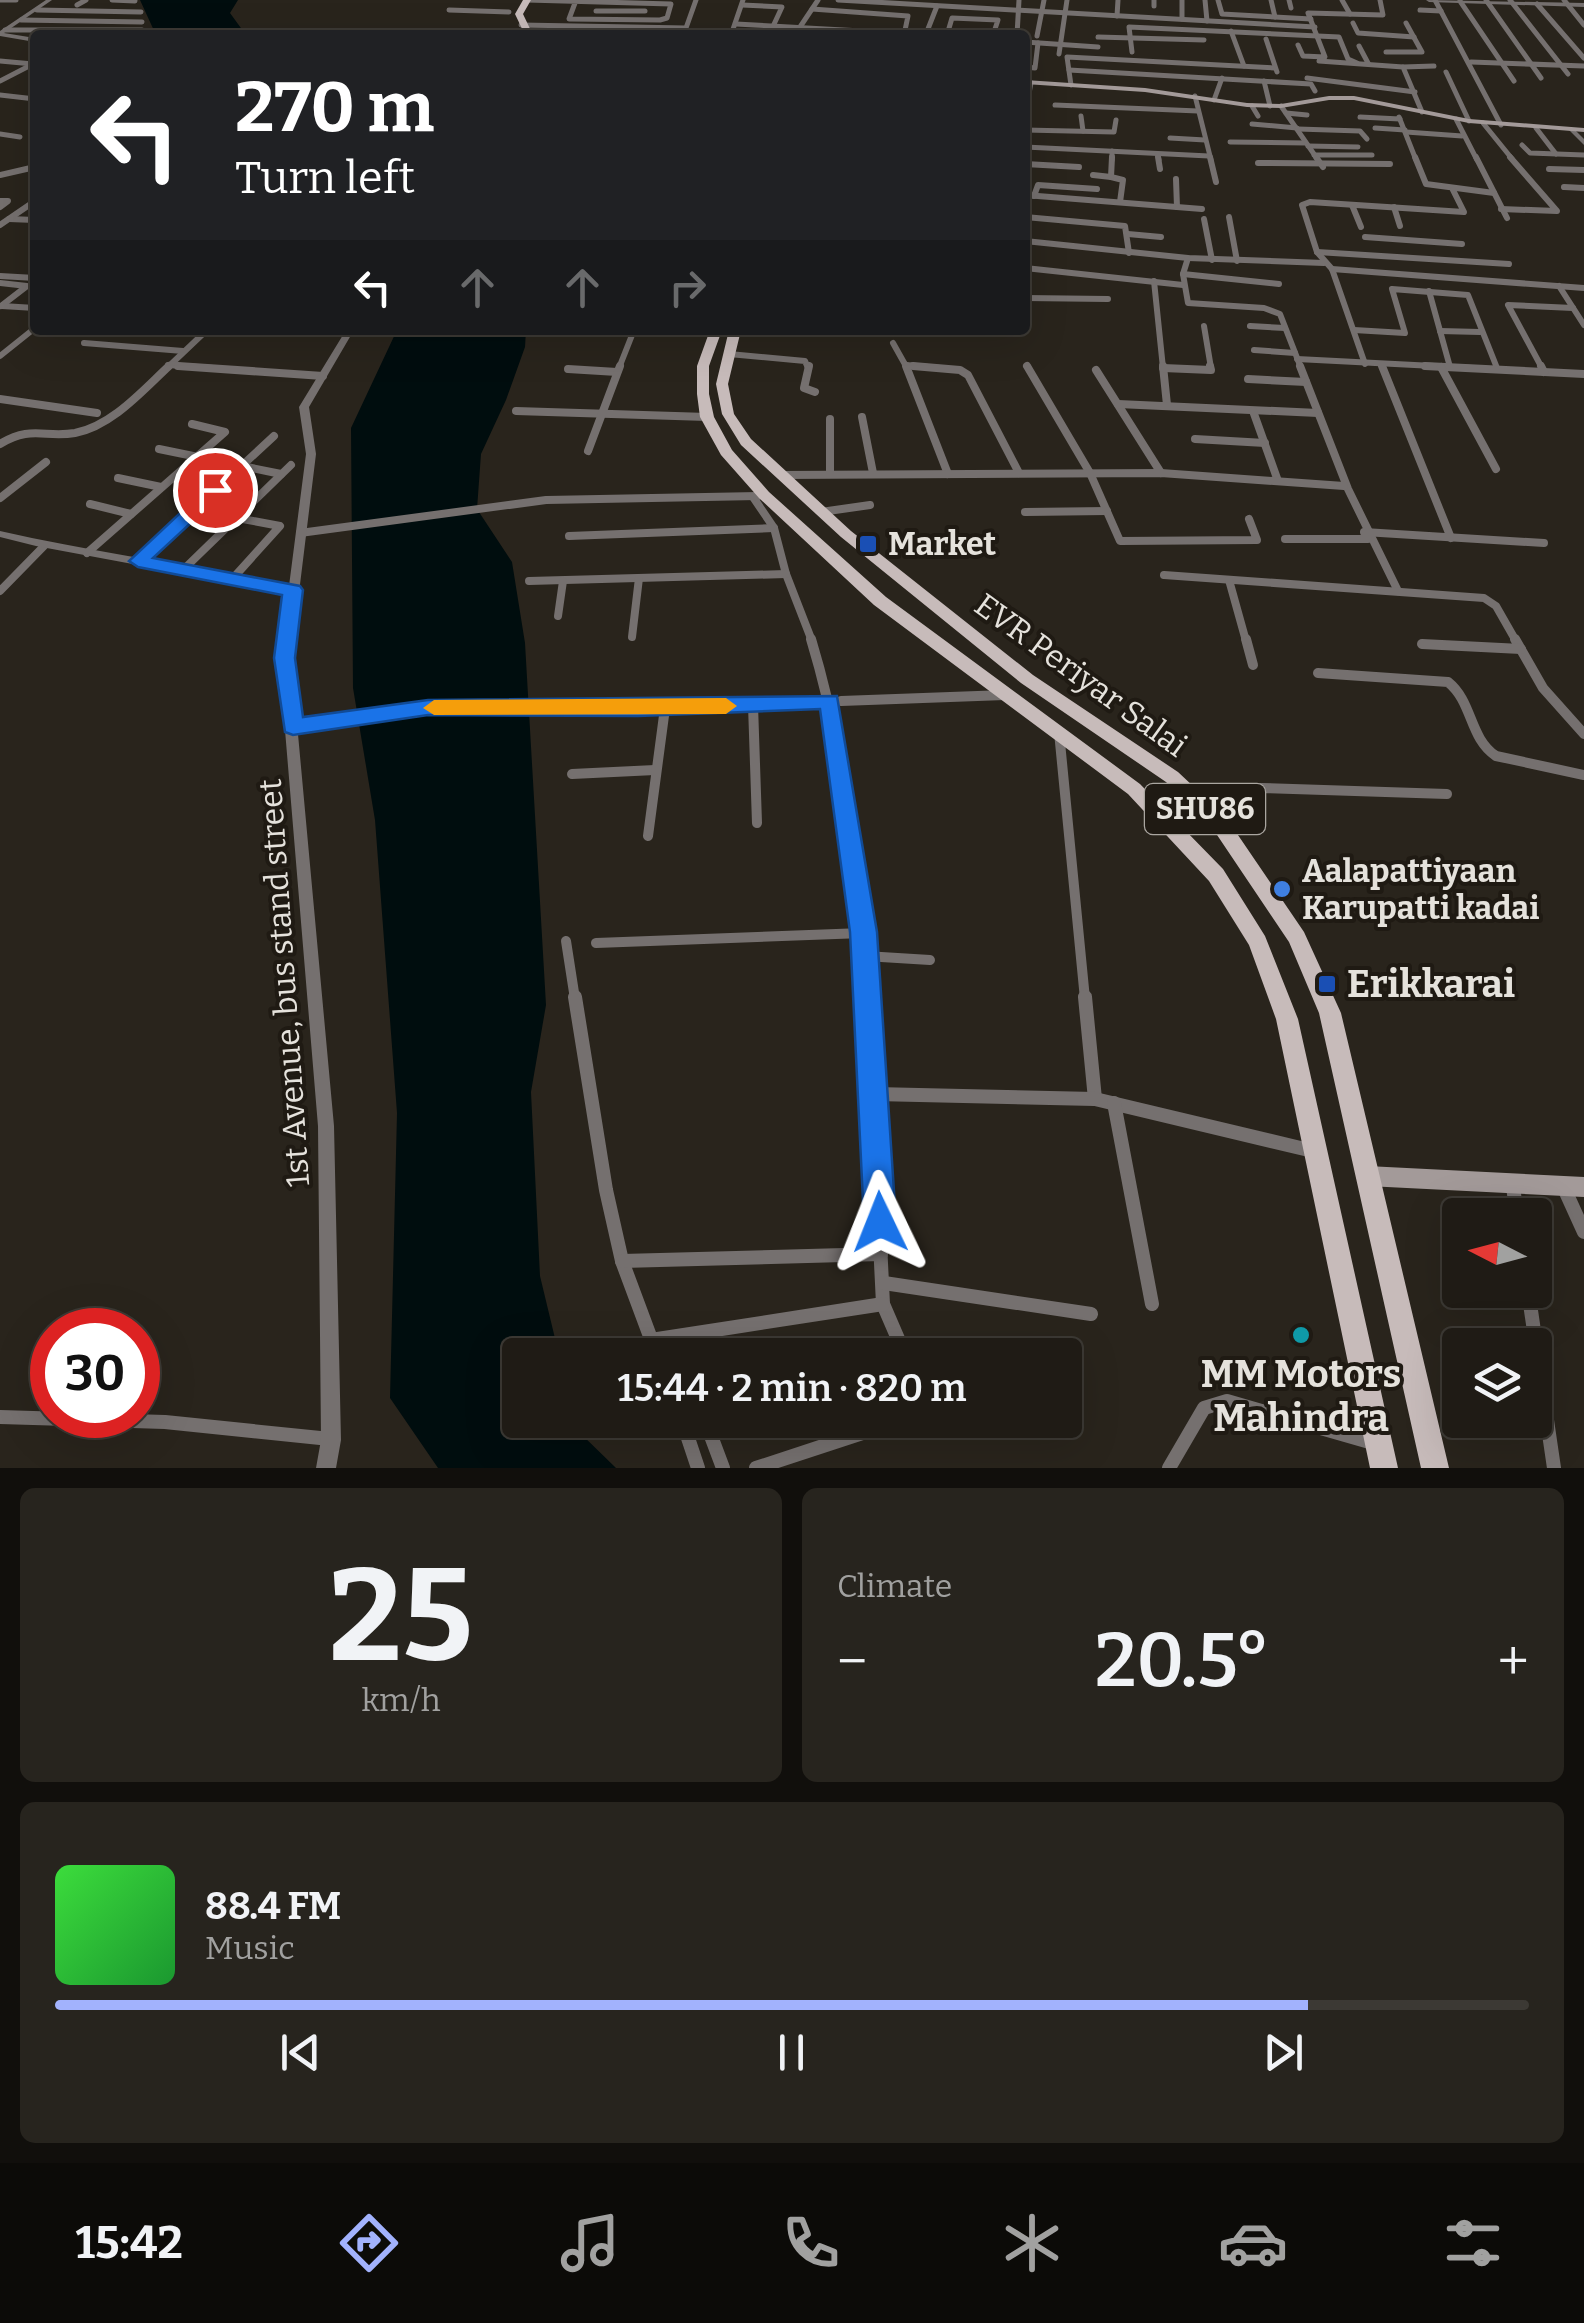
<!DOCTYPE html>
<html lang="en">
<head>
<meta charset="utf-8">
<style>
  body { margin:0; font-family:Bitter,serif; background:#27241e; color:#f1f3f6; height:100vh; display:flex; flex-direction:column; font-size:38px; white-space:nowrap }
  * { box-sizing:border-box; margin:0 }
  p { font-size:32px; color:#a1a1a0 }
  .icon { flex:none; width:55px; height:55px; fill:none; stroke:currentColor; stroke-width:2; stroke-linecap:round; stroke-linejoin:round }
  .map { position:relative; height:1468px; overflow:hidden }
  .side { display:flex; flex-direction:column; gap:20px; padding:20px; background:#110f0c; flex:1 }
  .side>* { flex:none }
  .guide { position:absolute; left:30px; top:30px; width:1000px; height:305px; border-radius:10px; box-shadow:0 10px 40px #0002,0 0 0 2px #3c3934; background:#202124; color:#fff; overflow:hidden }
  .needle { width:65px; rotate:276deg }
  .tools { position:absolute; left:1442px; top:1198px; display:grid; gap:20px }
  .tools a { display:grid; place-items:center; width:110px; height:110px; border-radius:10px; background:#1f1b15; box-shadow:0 10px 40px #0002,0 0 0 2px #3c3934; font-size:50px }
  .speed { position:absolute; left:30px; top:1308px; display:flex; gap:20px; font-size:50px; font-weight:700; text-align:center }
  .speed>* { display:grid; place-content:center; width:130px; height:130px; border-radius:50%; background:#1f1b15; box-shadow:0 10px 40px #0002,0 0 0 2px #3c3934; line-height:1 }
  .speed .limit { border:15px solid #d22; background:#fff; color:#111 }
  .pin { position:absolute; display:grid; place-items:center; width:85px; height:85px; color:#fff; margin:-42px; border:5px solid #fff; border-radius:50%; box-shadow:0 2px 10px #0007 }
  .me { position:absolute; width:110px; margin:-55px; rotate:358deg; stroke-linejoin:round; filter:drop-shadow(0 0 8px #0008) }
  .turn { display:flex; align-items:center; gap:35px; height:210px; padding:0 40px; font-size:45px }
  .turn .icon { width:130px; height:130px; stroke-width:2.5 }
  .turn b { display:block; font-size:70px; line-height:85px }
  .lanes { display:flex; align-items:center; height:95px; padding:0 40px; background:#0003; justify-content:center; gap:50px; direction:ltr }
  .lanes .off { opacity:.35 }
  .big { font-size:75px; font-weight:600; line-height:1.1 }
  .side .widget { flex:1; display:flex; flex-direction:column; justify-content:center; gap:15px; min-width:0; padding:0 35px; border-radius:15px; background:#27241e }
  .side .dial { align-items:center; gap:0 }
  .dial b { font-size:130px; line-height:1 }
  .song { display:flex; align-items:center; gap:30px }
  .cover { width:120px; height:120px; border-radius:15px; background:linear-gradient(135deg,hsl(120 70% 55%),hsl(130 70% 35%)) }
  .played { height:10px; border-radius:5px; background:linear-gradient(90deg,#a2b2fd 85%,#3c3934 85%) }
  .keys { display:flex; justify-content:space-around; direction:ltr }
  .heat { display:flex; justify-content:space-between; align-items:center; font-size:55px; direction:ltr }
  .side .tiles { flex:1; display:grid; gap:20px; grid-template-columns:1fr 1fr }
  .widget:last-child { grid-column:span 2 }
  .trip { position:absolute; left:502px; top:1338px; width:580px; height:100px; border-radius:10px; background:#1f1b15; box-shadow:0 10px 40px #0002,0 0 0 2px #3c3934; font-weight:600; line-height:100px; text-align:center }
  .dock { display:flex; height:160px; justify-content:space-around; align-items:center; background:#0c0b08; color:#a1a1a0 }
  .dock .icon { width:70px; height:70px }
  .dock .current { color:#a2b2fd }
  .dock b { font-size:45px; color:#f1f3f6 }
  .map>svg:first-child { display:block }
</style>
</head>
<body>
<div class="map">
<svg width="1584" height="1468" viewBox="0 0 1584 1468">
  <rect width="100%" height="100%" fill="#29241c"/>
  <g fill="#000d0e">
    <polygon points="140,0 238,0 230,13 246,35 156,35"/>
    <polygon points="397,330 526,330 525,347 506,400 481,454 477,509 512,562 525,643 546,1005 531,1092 540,1276 559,1355 520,1355 520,1420 575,1420 578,1431 616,1468 438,1468 390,1398 397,1113 375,820 353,688 351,428"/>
  </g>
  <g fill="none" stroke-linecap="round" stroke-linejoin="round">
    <g stroke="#75706f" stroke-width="5">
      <polyline points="0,0 16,0"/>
      <polyline points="112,0 135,1"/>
      <polyline points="527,0 671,4 667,18 660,20 569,19 575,3"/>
      <polyline points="838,0 1315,27"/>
      <polyline points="1154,0 1154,6"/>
      <polyline points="1182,0 1182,19"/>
      <polyline points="1205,0 1207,21"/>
      <polyline points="1218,0 1222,14 1311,19"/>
      <polyline points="1271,0 1275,17"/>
      <polyline points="1289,0 1291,8"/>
      <polyline points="1342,0 1350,14"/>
      <polyline points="1435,0 1501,125"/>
      <polyline points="1486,0 1541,78"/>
      <polyline points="1510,0 1568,74"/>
      <polyline points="1564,0 1584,25"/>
      <polyline points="1460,1 1514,81"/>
      <polyline points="1537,4 1584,58"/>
      <polyline points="77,5 86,0"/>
      <polyline points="742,5 782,7 769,35"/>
      <polyline points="812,9 908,16 904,35"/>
      <polyline points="37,10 141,12"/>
      <polyline points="449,10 509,12"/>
      <polyline points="1420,10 1441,11"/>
      <polyline points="596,11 645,11"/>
      <polyline points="1117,16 1118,0"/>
      <polyline points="21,20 142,22"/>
      <polyline points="1353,23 1358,33 1414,37"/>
      <polyline points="736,24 934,35"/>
      <polyline points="521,25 686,28 696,0"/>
      <polyline points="800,27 818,0"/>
      <polyline points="5,30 142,30"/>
      <polyline points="1231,31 1244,66"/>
      <polyline points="770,34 792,35"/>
      <polyline points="926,34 937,6"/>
      <polyline points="731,35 743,0"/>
      <polyline points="947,35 952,18 998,20 993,35"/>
      <polyline points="1017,35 1019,0"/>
      <polyline points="1037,36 1044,0"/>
      <polyline points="1098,37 1204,40"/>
      <polyline points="1266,39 1277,72"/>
      <polyline points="1025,42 1098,47"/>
      <polyline points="1298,45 1303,56 1325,57 1308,13 1383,15 1380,0"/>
      <polyline points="1359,46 1368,63"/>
      <polyline points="1132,52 1129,27 1339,37 1348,59 1357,63"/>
      <polyline points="1386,52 1422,52 1406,23"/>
      <polyline points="1059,54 1067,0"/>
      <polyline points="0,61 33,64"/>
      <polyline points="1319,61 1403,67 1422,112"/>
      <polyline points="1471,62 1584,66"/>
      <polyline points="1025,67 1035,68 1038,43"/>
      <polyline points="1403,67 1434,66"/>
      <polyline points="1069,70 1311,84 1315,91"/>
      <polyline points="1446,72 1469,121"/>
      <polyline points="1307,78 1415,92"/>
      <polyline points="0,81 35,63"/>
      <polyline points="1264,81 1270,106"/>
      <polyline points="1071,85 1067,57 1275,68"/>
      <polyline points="0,95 35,99"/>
      <polyline points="1195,96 1211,160"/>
      <polyline points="1214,100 1222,78"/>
      <polyline points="1055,105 1198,111"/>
      <polyline points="1252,106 1258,116"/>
      <polyline points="1281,106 1318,160"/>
      <polyline points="1286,113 1307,115"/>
      <polyline points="1025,114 1031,83"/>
      <polyline points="1081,116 1083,131"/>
      <polyline points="1360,117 1400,119"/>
      <polyline points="1399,117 1416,160"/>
      <polyline points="1456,119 1477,160"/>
      <polyline points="1483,123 1513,160"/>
      <polyline points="1252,124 1297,128"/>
      <polyline points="1375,128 1405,130"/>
      <polyline points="1536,128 1556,154"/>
      <polyline points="1298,129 1360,131 1367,139"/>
      <polyline points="1025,130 1114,132 1116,120"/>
      <polyline points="1406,132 1462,136"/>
      <polyline points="0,134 20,137"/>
      <polyline points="1170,138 1205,140"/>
      <polyline points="1230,142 1306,143"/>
      <polyline points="1522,145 1530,153 1584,155"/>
      <polyline points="1308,146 1358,147"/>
      <polyline points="1025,147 1209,156"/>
      <polyline points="1158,154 1159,160"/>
      <polyline points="1314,155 1372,155"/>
      <polyline points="1112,160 1112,151"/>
    </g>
    <g stroke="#75706f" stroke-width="6">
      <polyline points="1112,157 1111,177 1123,180 1120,202"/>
      <polyline points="1158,157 1160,169"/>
      <polyline points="1210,157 1216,182"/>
      <polyline points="1316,157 1323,167"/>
      <polyline points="1415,157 1426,184 1494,193"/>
      <polyline points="1476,157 1507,218"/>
      <polyline points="1258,163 1390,164"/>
      <polyline points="1025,164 1079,167"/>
      <polyline points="1549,169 1584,170"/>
      <polyline points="0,175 35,167"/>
      <polyline points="1093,175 1111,177"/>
      <polyline points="1176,179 1177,207"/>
      <polyline points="1564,187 1584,188"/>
      <polyline points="1025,195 1202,209"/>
      <polyline points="1034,196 1038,185 1097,189"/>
      <polyline points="0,201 8,201 0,207"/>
      <polyline points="1352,205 1361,227"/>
      <polyline points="1394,207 1400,226"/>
      <polyline points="1501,209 1557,211 1510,157"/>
      <polyline points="1025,217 1125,226 1129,253"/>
      <polyline points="1229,217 1237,261"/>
      <polyline points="9,219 35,220"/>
      <polyline points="1204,219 1212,260"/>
      <polyline points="0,225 35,201"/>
      <polyline points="1128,234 1161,237"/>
      <polyline points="1365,237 1462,244"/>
      <polyline points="1025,241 1188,258 1324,263"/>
      <polyline points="1317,252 1509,264"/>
      <polyline points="1188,258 1183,274 1188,303 1264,308 1280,314 1301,368"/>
      <polyline points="1025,268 1183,285"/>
      <polyline points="1332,269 1584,288"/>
      <polyline points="1183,274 1279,284"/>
      <polyline points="0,276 35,278"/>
      <polyline points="1154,281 1163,368"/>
      <polyline points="0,283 27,286 1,306"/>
      <polyline points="1559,286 1584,325"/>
      <polyline points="1429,291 1450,367"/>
      <polyline points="1025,298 1108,299"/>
      <polyline points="2,306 35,308"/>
      <polyline points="1204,326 1211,368"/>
      <polyline points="1250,326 1285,328"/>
      <polyline points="1354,330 1405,333 1392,289 1468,295 1497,368"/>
      <polyline points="1440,331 1480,332"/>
      <polyline points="84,343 183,351"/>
      <polyline points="893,343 907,368"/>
      <polyline points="1254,350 1295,353"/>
      <polyline points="729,354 805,361 808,368"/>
      <polyline points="0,356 35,328"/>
      <polyline points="1297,359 1473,368"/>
      <polyline points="1365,364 1332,269 1317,252 1302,205 1310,202 1464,212 1453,190"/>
      <polyline points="168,365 213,368"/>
      <polyline points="906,365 940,368"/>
      <polyline points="167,368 207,330"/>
      <polyline points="619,368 634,330"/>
      <polyline points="1163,368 1168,368"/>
      <polyline points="1542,368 1508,305 1573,308"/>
    </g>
    <g stroke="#75706f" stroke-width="8">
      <polyline points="178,366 323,376"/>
      <polyline points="809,366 804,388 815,392"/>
      <polyline points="906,366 948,474"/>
      <polyline points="913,366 960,370 968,375 1019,473"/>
      <polyline points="1027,366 1090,473 1120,541 1257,540 1249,519"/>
      <polyline points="1163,366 1167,405"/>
      <polyline points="1300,366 1348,489 1398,591"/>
      <polyline points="1382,366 1451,538"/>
      <polyline points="1425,366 1584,374"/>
      <polyline points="1541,366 1544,372"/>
      <polyline points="1441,367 1496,469"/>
      <polyline points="1163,368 1211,370 1210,366"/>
      <polyline points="568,369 617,372"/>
      <polyline points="1096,370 1161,473"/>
      <polyline points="1248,379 1306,382"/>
      <polyline points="0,399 97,413"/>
      <polyline points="1118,404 1318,413"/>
      <polyline points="516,411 707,417"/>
      <polyline points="1253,411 1278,481"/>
      <polyline points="862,417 873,473"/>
      <polyline points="830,419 830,474"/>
      <polyline points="1195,439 1265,443"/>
      <path d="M0 444C31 425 44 438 75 433 112 426 143 390 169 366"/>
      <polyline points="159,449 281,474"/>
      <polyline points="588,451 620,366"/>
      <polyline points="781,475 1161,473 1344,486"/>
      <polyline points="118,478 161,487"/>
      <polyline points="753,497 774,528 786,574 812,641"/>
      <polyline points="0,498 46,462"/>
      <polyline points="90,504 131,514"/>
      <polyline points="821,512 870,505"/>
      <polyline points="1025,512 1107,511"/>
      <polyline points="1364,532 1544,543"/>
      <polyline points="300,533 546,500 758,496"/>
      <polyline points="569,536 774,528"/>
      <polyline points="1285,539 1368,539"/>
      <polyline points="87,553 225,432 192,424"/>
      <polyline points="139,561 274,436"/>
      <polyline points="185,568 291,465"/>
      <polyline points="1164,575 1484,598 1496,606 1516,641"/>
      <polyline points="235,576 280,526 237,518"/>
      <polyline points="1229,580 1246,641"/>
      <polyline points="529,581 786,574"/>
      <polyline points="0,591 44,546"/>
      <polyline points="558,616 563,581"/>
      <polyline points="632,637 639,578"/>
    </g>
    <g stroke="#75706f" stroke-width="10">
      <path d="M811 639C846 754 859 880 868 999"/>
      <polyline points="1246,639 1253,665"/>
      <polyline points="1515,639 1543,688 1584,734"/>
      <polyline points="1422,644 1521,649"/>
      <path d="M1318 673 1448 682C1473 702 1469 738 1496 756L1584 775"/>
      <polyline points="841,701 1005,695"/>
      <polyline points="753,705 757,823"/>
      <polyline points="293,727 428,708 665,708 830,701"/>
      <polyline points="1059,732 1085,999"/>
      <polyline points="572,774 655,770"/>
      <polyline points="1202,806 1261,788 1447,794"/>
      <polyline points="648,836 665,708"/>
      <polyline points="566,941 575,999"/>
      <polyline points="596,943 863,933"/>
      <polyline points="865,956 930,960"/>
    </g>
    <g stroke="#75706f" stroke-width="14">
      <polyline points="575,997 606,1190 622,1261 657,1355"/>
      <polyline points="868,997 883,1304 905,1355"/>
      <polyline points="1085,997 1095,1099"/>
      <polyline points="875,1094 1095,1099 1313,1151"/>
      <polyline points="1114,1103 1152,1304"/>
      <polyline points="1513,1187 1517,1215"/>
      <polyline points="1564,1188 1584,1232"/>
      <polyline points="622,1261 881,1254"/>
      <polyline points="884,1283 1091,1314"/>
      <polyline points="1528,1290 1554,1468"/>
      <polyline points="651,1340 883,1304"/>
      <polyline points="0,1417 165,1422 330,1439"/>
      <polyline points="682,1420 698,1468"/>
      <polyline points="705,1420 723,1468"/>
      <polyline points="756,1468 902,1420"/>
      <polyline points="1169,1468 1204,1408 1227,1401 1373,1443"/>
    </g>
    <g fill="#75706f" fill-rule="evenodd">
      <polygon points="46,0 52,0 4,33 35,38 35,42 0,36 0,31"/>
      <polygon points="1426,0 1584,3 1584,7 1429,2"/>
      <polygon points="515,33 518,34 519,35 512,35"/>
      <polygon points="1569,128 1573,128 1584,139 1584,145 1569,130"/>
      <path d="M346 330H354L309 407 316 454 291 658 334 1126 341 1440 336 1468H316L321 1440 318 1126 279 658 288 593 36 546 0 537V531C96 553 193 565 289 586L306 454 299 407Z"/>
    </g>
    <g fill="#a39a99" fill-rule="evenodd">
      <polygon points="1025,80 1145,88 1247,103 1281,104 1329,96 1354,96 1469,119 1584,128 1584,132 1469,123 1354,100 1329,100 1281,108 1247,107 1145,92 1025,84"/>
      <polygon points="1367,1166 1584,1177 1584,1197 1367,1186 1360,1183 1357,1176 1360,1169"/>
    </g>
    <g fill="#c7bbba" fill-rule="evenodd">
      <polygon points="523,0 531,0 523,14 533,35 525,35 515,14"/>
      <polygon points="710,330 722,330 709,366 709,394 714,417 732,450 769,492 886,597 1140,784 1223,869 1265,936 1298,1019 1398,1468 1370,1468 1276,1019 1249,945 1209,881 1128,794 874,605 759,498 721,455 700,417 697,394 697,366"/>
      <polygon points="729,330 741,330 728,384 734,414 751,439 851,531 1033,675 1178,772 1225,816 1304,932 1341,1013 1449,1468 1421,1468 1319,1013 1289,942 1211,826 1166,782 1021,683 841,537 741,445 722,414 716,384"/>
    </g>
  </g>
  <polygon fill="#1a73e8" stroke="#114b97" stroke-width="2.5" points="215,485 224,490 222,494 153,558 300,586 303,590 295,658 303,717 428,700 837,696 877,932 896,1222 891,1233 880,1238 869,1233 864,1222 850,932 820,709 638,716 428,715 293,735 285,732 274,658 282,595 138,567 129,561 209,486"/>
  <polygon fill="#f59e0b" points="726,698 737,706 726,714 434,715 423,708 434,700"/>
  <g fill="#1a4fb4" stroke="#1f1a13" stroke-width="4">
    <rect x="858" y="534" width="20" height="20" rx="5"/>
    <rect x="1317" y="974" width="20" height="20" rx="5"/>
  </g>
  <circle fill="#3f7fe0" stroke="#1f1a13" stroke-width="4" cx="1282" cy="889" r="10"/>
  <circle fill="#0f9aa8" stroke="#1f1a13" stroke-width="4" cx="1301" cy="1335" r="10"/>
  <g text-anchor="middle" stroke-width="8" stroke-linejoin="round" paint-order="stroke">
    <rect fill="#1f1a13" stroke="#aaa6a0" stroke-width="2.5" x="1145" y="784" width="120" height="50" rx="8"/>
    <g font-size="30" font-weight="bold" fill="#e5e2dc">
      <text x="1205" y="819">SHU86</text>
    </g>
    <g font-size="32" font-weight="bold" fill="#e5e2dc" stroke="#1f1a13" text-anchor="start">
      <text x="888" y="555">Market</text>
      <text x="1302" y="882">Aalapattiyaan<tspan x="1302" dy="37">Karupatti kadai</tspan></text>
    </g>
    <g font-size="32" fill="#e5e2dc" stroke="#1f1a13">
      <text transform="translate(1081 675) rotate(36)" y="11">EVR Periyar Salai</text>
      <text transform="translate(284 983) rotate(-94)" y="11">1st Avenue, bus stand street</text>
    </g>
    <g font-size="38" font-weight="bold" fill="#e5e2dc" stroke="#1f1a13" text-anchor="start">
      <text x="1347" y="997">Erikkarai</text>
      <text x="1301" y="1387" text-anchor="middle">MM Motors<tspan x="1301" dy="44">Mahindra</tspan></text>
    </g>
  </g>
</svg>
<div class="tools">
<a><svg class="needle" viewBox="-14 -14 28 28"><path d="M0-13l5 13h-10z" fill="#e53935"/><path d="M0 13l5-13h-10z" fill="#a1a1a0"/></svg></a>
<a><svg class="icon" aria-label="layers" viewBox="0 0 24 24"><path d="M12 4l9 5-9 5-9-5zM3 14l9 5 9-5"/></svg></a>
</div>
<div class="speed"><div class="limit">30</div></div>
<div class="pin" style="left:215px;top:490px;background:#d93025"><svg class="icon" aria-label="arrive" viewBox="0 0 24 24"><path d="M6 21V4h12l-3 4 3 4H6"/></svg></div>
<svg class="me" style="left:880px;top:1222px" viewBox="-20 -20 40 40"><path d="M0-17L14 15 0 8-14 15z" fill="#1a73e8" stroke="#fff" stroke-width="4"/></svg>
<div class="trip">15:44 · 2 min · 820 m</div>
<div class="guide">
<div class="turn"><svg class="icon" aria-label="left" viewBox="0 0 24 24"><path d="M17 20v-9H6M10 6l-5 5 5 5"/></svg><div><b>270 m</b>Turn left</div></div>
<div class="lanes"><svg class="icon" aria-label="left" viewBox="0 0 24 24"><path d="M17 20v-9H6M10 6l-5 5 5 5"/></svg><svg class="icon off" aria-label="ahead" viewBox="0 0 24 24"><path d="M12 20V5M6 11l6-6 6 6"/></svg><svg class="icon off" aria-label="ahead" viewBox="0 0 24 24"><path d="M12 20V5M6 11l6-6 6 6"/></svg><svg class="icon off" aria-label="right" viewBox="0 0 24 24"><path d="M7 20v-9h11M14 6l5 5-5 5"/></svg></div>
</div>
</div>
<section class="side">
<div class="tiles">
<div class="widget dial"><b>25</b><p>km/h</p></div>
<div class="widget"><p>Climate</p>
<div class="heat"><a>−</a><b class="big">20.5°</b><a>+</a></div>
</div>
<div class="widget">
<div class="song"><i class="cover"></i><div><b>88.4 FM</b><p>Music</p></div></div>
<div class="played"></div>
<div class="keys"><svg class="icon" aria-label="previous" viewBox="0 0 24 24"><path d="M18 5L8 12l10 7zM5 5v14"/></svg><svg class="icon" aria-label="pause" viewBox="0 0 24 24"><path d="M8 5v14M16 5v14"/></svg><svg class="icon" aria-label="next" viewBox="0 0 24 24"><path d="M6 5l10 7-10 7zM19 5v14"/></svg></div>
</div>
</div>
</section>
<nav class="dock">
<b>15:42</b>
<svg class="icon current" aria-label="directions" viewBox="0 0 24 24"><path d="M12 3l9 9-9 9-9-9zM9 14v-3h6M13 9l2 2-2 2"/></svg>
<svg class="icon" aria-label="music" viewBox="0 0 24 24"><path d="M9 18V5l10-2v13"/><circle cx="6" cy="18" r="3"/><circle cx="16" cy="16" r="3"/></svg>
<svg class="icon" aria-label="phone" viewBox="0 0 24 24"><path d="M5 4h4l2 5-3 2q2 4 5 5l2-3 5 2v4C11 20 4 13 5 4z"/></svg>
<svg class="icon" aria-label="climate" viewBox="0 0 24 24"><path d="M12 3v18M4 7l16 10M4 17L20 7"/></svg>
<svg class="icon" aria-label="car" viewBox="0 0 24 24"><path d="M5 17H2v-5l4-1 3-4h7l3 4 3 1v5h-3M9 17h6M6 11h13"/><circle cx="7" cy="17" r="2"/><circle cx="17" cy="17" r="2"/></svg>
<svg class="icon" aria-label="filters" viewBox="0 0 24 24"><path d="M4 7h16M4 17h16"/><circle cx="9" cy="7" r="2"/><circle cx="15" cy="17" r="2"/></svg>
</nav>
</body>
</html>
